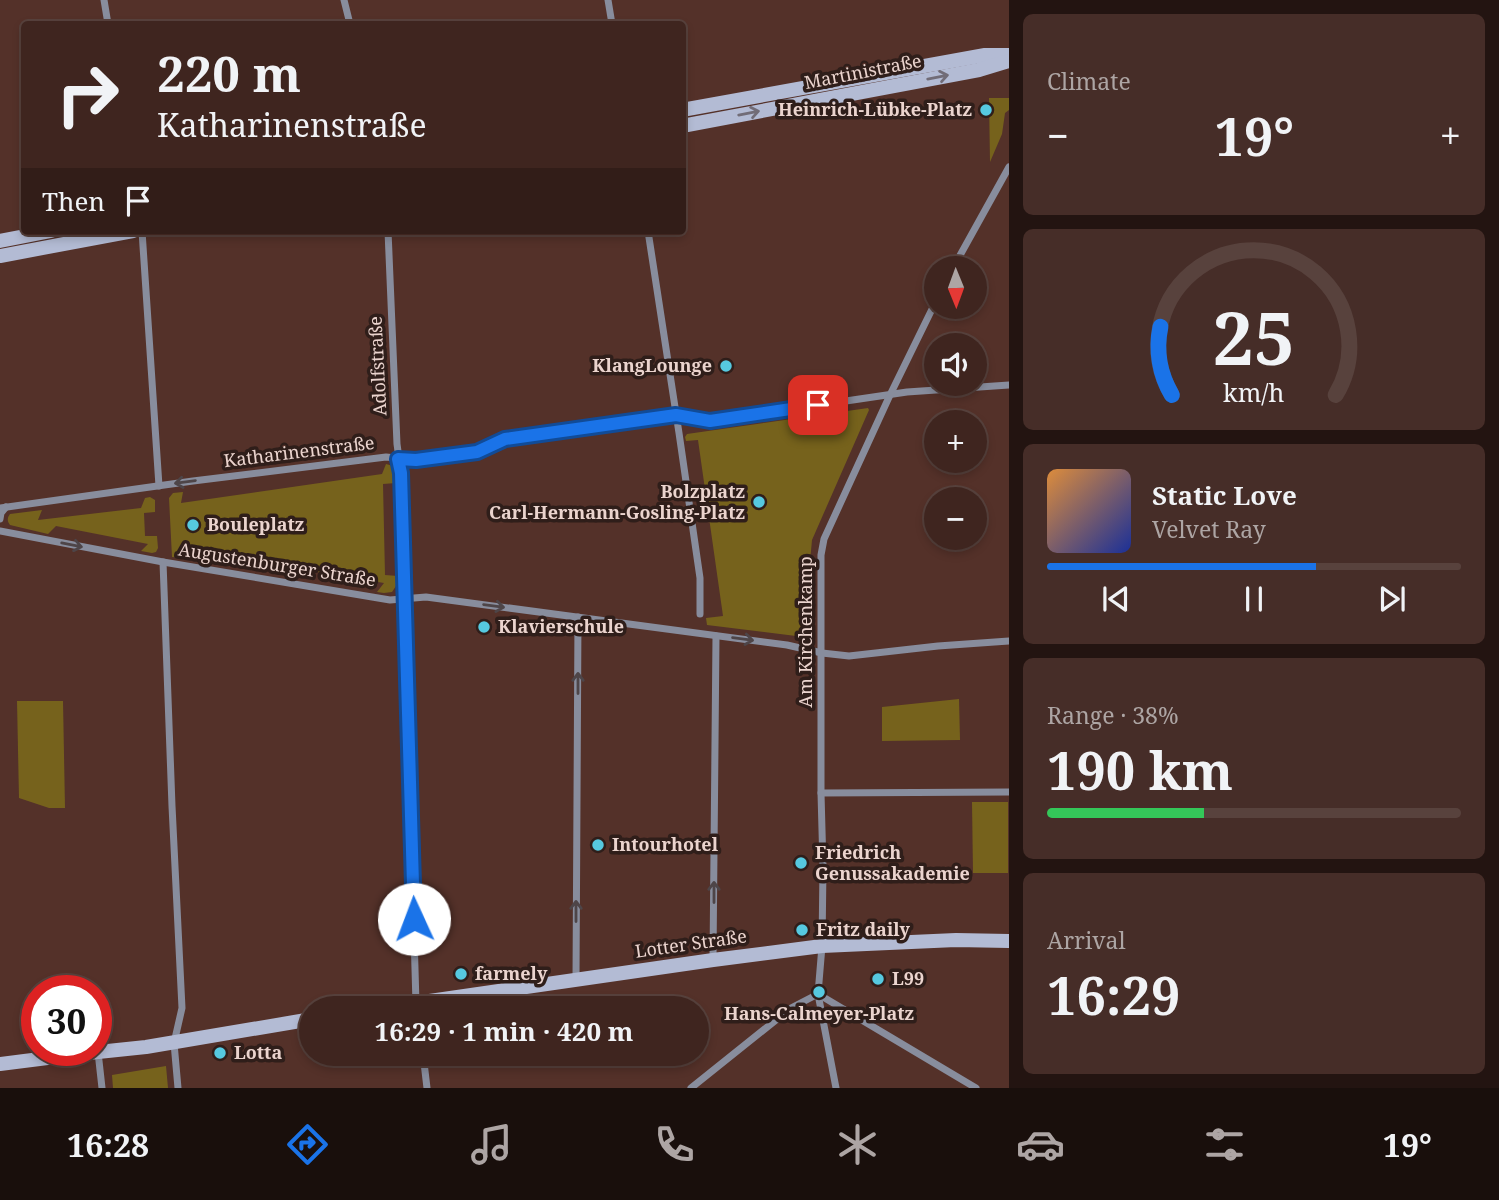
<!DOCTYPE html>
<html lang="en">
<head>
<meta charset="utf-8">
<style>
  body { margin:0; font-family:"Noto Serif",serif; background:#462d28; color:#f1f3f6; height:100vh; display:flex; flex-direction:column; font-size:26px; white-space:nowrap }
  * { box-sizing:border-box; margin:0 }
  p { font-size:23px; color:#ada5a4 }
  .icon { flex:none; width:38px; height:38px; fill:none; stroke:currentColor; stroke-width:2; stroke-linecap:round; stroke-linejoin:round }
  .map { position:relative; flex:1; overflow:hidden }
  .details { display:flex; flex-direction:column; gap:14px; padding:14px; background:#231411; width:490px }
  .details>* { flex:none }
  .guide { position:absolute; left:21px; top:21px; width:665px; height:214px; border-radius:7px; box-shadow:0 4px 10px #0003,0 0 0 2px #58423d; background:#3f251f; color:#f1f3f6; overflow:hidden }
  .needle { width:46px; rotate:179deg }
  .buttons { position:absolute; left:924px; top:256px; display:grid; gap:14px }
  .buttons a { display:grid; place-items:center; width:63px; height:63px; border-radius:50%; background:#3f251f; box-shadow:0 4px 10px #0003,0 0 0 2px #58423d; font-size:35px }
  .speed { position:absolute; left:21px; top:975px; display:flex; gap:14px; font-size:35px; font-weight:700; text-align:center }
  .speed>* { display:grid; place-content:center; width:91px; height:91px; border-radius:50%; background:#3f251f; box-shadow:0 4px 10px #0003,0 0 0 2px #58423d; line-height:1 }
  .speed .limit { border:10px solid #d22; background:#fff; color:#111 }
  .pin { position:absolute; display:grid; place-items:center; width:60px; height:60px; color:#fff; margin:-30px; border-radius:14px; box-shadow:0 4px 10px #0006 }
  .me { position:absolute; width:77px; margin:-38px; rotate:358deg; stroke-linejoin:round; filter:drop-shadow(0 0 5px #0008) }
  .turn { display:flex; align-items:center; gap:24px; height:147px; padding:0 21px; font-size:32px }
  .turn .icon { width:91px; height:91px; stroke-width:2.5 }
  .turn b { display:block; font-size:49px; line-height:60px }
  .then { display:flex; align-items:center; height:66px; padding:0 21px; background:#0003; gap:14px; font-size:26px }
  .big { font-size:52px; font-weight:700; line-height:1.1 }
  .details .card { flex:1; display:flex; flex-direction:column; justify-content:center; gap:10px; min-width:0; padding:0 24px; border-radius:10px; background:#462d28 }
  .details .dial { align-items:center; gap:0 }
  .dial svg { height:182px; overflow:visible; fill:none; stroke:#58423d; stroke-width:7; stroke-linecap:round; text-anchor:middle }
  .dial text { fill:#f1f3f6; stroke:none }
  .song { display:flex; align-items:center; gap:21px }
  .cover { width:84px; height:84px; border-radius:10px; background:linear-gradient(135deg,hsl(30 70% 55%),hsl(230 70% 35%)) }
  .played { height:7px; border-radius:4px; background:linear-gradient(90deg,#1a73e8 65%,#58423d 65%) }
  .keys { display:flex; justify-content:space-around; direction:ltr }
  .heat { display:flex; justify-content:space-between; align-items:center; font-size:38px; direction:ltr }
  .charge { height:10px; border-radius:5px; background:linear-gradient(90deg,#34c759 38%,#58423d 0) }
  .trip { position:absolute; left:299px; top:996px; width:410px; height:70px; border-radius:35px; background:#3f251f; box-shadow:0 4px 10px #0003,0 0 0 2px #58423d; font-weight:700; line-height:70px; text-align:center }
  .tab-bar { display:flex; height:112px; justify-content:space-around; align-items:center; background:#190f0c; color:#ada5a4 }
  .tab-bar .icon { width:49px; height:49px }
  .tab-bar .current { color:#1a73e8 }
  .tab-bar b { font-size:32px; color:#f1f3f6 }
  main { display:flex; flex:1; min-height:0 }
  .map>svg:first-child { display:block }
</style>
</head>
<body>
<main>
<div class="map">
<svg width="1009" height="1088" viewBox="0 0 1009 1088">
  <rect width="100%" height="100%" fill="#543129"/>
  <g fill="#76621c">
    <polygon points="989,98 1009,98 1009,110 1005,113 1002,134 990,162"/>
    <polygon points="868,408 869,410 812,540 810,562 804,568 804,637 707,625 706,618 723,616 698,440 686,441 685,437 687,434"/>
    <polygon points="386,464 393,466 396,473 396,483 383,484 385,575 398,576 396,586 392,592 384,593 377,592 384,583 191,551 185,558 172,557 169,498 173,493 183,492 181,503 382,474"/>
    <path d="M150 497 155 500V512L144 513 145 536H157L158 548 156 552 152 553 141 551 148 544 56 526 48 534 10 525C7 521 7 518 10 514L42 510 38 520 141 508 145 498Z"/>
    <polygon points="959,699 960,740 882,741 882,707"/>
    <polygon points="17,701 63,701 65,808 49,808 19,798"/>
    <polygon points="972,802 1008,802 1008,873 973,873"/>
    <polygon points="166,1066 168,1088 113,1088 112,1075"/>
  </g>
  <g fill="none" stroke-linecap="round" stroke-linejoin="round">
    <g stroke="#888d9d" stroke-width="7">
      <polyline points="104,0 108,24"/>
      <polyline points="344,0 350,24"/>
      <polyline points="608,0 612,24"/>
      <polyline points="142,231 159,486"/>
      <polyline points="388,231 397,444 401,473 416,1004"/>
      <polyline points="648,231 679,433 700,578 700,614"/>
      <polyline points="953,268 1009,167"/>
      <polyline points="0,508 193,481 386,457 416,460 477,452 504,439 676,415 710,421 907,392 1009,385"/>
      <polyline points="0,519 1,513 6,507"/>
      <polyline points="0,531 163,562 390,600 426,597 787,645 822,653 849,656 938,646 1009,641"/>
      <polyline points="163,562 172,806 182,1008 174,1043 178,1088"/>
      <polyline points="821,793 1009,792"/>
      <polyline points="713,959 716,636"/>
      <polyline points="576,979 578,617"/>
      <polyline points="98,1052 102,1088"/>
      <polyline points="423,1054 427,1088"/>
      <polyline points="691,1088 791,1008 818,994 976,1088"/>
      <polyline points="836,1088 818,994 822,946 823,867 821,793 821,555 824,539 890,395 936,301"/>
    </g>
    <g stroke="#b3bbd4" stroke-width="14">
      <polyline points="682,110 985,55 1009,55"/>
      <polyline points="682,126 979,70 1009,61"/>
      <polyline points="0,241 51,231"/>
      <polyline points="0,256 133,231"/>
      <polyline points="381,1008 713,960 822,946 956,940 1009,941"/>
      <polyline points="0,1064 79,1054 146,1047 312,1019"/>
    </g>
  </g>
  <defs><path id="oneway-shaft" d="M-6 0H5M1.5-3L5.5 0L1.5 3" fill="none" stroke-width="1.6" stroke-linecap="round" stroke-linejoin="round" transform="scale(1.75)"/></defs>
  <g stroke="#716c77">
    <use href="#oneway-shaft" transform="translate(938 77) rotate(-11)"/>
    <use href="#oneway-shaft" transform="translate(749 113) rotate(-11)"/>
  </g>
  <g stroke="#4e4548">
    <use href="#oneway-shaft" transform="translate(185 482) rotate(172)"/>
    <use href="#oneway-shaft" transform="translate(72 545) rotate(11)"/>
    <use href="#oneway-shaft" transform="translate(494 606) rotate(8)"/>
    <use href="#oneway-shaft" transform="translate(743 639) rotate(7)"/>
    <use href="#oneway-shaft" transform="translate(578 683) rotate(-90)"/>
    <use href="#oneway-shaft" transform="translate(714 892) rotate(-90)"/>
    <use href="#oneway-shaft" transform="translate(576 911) rotate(-90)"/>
  </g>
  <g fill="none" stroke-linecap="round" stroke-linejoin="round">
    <defs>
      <polyline id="route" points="414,919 401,473 398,459 416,460 477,452 505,439 676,415 710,421 818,405"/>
    </defs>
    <use href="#route" stroke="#114b97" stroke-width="18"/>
    <use href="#route" stroke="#1a73e8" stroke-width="12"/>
  </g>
  <g fill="#56c9e0" stroke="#2f1e1a" stroke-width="2.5">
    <circle cx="986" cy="110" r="7"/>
    <circle cx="726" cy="366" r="7"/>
    <circle cx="759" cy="502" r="7"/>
    <circle cx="193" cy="525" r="7"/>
    <circle cx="484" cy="627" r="7"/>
    <circle cx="598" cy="845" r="7"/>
    <circle cx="801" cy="863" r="7"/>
    <circle cx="802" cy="930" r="7"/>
    <circle cx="461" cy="974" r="7"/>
    <circle cx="878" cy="979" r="7"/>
    <circle cx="819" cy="992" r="7"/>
    <circle cx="220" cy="1053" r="7"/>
  </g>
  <g text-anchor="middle" stroke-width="7" stroke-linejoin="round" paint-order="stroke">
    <g font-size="18" fill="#ebd4ce" stroke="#2f1e1a">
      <text transform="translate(863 72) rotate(-11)" y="6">Martinistraße</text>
      <text transform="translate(378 366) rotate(-93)" y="6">Adolfstraße</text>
      <text transform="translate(299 452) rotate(-7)" y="6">Katharinenstraße</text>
      <text transform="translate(277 565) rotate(9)" y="6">Augustenburger Straße</text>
      <text transform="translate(806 632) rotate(-90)" y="6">Am Kirchenkamp</text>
      <text transform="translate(691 944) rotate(-8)" y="6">Lotter Straße</text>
    </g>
    <g font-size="18" font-weight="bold" fill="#ebd4ce" stroke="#2f1e1a" text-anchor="start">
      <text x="972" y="116" text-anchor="end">Heinrich-Lübke-Platz</text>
      <text x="712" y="372" text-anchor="end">KlangLounge</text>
      <text x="745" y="498" text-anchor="end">Bolzplatz<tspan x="745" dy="21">Carl-Hermann-Gosling-Platz</tspan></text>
      <text x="207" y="531">Bouleplatz</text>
      <text x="498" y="633">Klavierschule</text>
      <text x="612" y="851">Intourhotel</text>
      <text x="815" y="859">Friedrich<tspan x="815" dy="21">Genussakademie</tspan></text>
      <text x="816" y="936">Fritz daily</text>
      <text x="475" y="980">farmely</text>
      <text x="892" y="985">L99</text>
      <text x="819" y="1020" text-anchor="middle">Hans-Calmeyer-Platz</text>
      <text x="234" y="1059">Lotta</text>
    </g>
  </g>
</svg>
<div class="buttons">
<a><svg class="needle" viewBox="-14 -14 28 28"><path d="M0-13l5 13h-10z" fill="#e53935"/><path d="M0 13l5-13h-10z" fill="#ada5a4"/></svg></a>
<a><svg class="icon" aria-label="sound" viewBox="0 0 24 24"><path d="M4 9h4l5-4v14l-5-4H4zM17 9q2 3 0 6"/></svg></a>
<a>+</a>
<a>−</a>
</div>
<div class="speed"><div class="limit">30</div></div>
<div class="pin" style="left:818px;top:405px;background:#d93025"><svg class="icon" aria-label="arrive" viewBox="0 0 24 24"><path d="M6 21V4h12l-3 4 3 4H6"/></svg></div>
<svg class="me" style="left:414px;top:919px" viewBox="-20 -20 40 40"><circle r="19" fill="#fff"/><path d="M0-13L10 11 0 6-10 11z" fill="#1a73e8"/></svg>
<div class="trip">16:29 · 1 min · 420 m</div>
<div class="guide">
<div class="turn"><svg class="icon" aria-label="right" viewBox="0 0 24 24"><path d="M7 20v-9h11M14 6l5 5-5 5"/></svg><div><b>220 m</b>Katharinenstraße</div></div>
<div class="then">Then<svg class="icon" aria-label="arrive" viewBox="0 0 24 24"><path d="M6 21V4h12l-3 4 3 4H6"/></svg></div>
</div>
</div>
<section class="details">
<div class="card"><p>Climate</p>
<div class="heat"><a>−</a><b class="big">19°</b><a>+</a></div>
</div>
<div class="card dial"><svg viewBox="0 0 100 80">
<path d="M14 69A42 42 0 1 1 86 69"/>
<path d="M14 69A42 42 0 0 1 9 39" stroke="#1a73e8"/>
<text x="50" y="56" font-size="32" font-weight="700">25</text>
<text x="50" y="72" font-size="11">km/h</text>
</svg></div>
<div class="card">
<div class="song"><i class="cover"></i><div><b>Static Love</b><p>Velvet Ray</p></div></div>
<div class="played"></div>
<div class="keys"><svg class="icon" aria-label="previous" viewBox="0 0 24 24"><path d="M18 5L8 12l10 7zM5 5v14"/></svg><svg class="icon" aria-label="pause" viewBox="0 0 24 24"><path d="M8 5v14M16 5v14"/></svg><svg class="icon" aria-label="next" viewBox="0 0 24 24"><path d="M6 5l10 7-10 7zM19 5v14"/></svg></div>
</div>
<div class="card"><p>Range · 38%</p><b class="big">190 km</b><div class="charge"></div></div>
<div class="card"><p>Arrival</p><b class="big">16:29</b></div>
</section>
</main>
<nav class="tab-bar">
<b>16:28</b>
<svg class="icon current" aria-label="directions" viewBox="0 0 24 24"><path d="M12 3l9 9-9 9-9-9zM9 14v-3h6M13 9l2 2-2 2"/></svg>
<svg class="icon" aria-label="music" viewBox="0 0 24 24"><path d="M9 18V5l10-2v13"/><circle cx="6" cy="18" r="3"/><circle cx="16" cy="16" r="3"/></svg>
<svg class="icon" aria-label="phone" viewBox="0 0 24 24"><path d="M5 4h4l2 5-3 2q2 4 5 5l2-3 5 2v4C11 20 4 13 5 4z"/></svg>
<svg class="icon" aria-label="climate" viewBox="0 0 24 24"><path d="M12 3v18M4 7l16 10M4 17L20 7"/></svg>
<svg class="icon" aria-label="car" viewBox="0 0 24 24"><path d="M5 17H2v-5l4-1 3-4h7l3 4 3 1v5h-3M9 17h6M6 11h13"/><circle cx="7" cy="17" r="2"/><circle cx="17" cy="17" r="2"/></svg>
<svg class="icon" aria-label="filters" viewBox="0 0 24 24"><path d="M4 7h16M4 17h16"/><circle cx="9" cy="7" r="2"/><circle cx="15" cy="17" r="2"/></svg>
<b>19°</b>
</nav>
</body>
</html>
